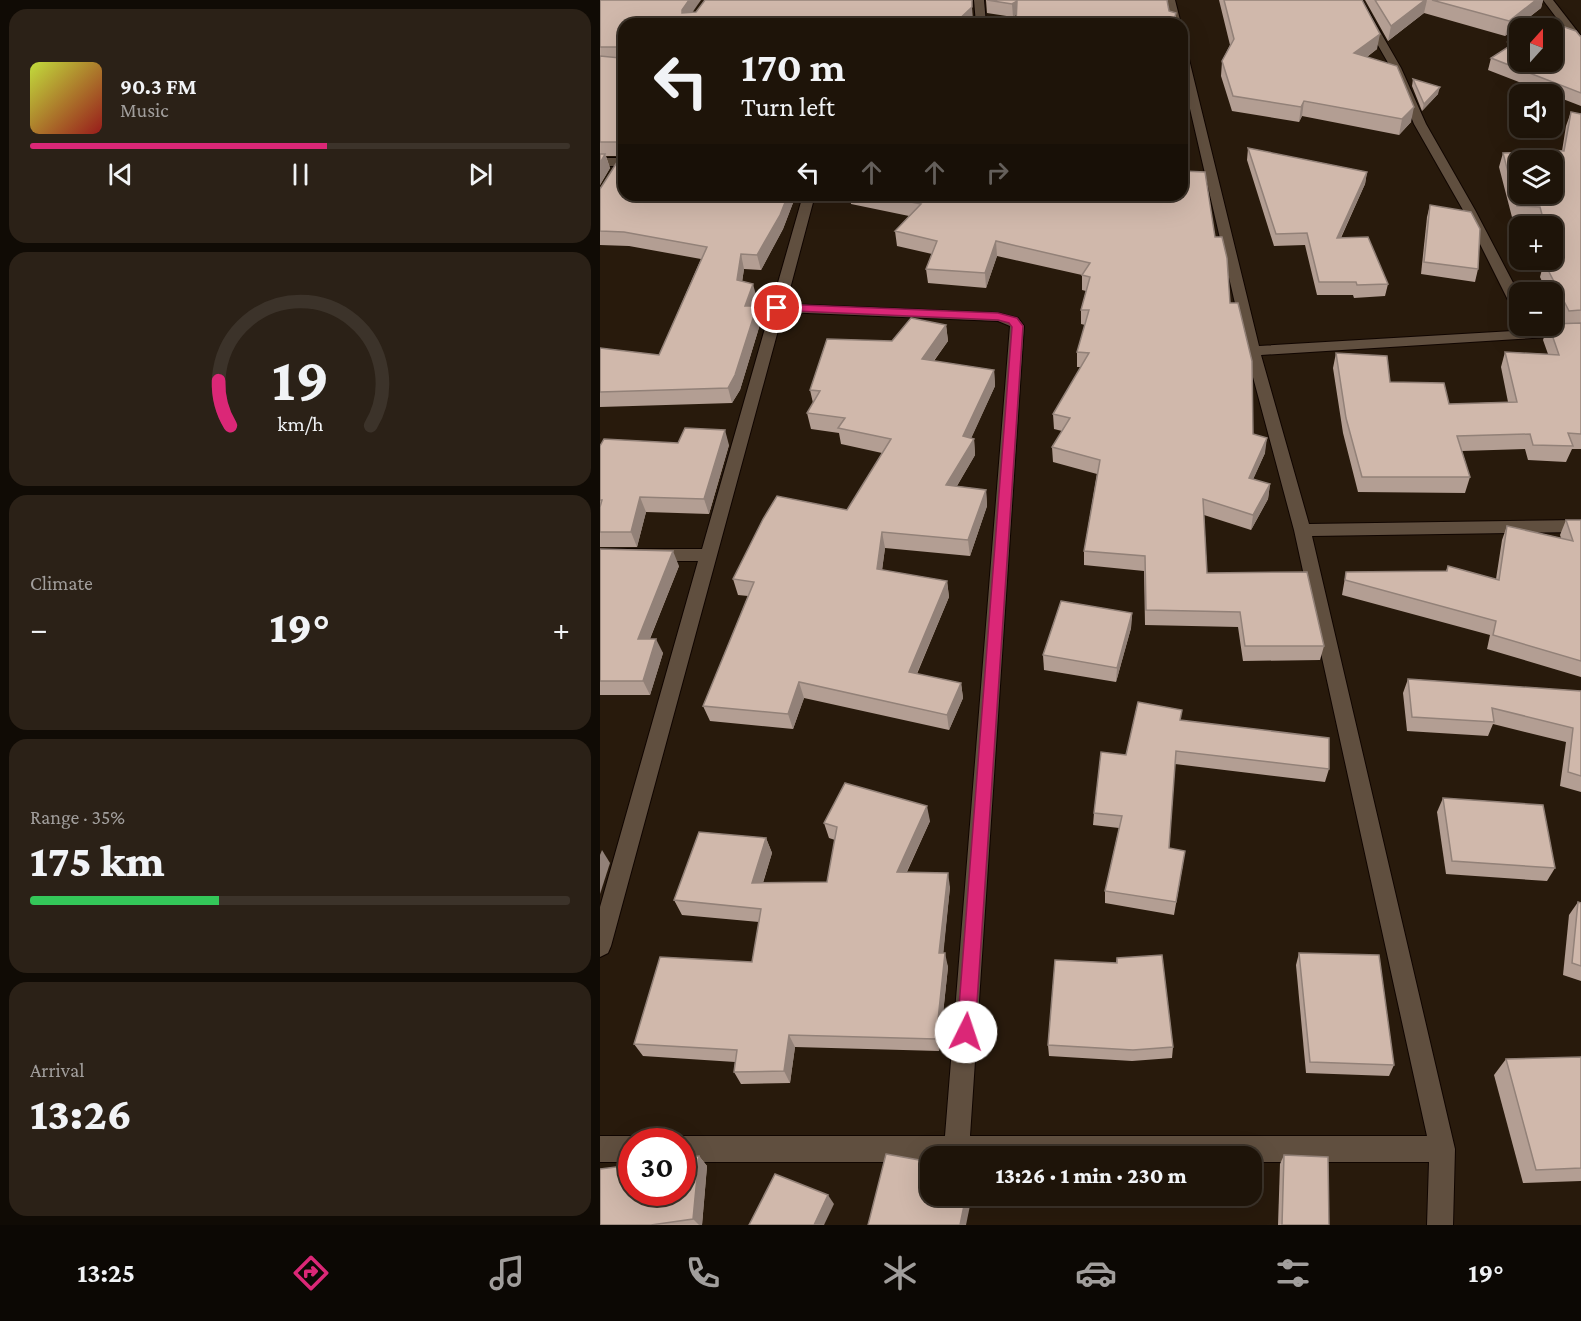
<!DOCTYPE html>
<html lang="en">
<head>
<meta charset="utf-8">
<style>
  body { margin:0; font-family:"Crimson Pro",serif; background:#2b2117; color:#f1f3f6; height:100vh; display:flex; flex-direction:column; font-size:22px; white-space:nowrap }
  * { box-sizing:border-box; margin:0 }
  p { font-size:20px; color:#a19e9c }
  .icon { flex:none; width:33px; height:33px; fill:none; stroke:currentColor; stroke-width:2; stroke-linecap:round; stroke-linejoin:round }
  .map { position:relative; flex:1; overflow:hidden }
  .details { display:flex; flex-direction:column; gap:9px; padding:9px; background:#100b05; width:600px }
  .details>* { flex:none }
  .hud { position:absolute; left:18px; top:18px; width:570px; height:183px; border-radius:18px; box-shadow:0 6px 24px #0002,0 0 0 2px #3c332a; background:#1e1409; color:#f1f3f6; overflow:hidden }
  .needle { width:39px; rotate:21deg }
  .buttons { position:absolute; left:909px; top:18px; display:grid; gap:12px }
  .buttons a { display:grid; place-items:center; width:54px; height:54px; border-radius:12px; background:#1e1409; box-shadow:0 6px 24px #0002,0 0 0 2px #3c332a; font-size:30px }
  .speed { position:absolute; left:18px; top:1128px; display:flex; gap:12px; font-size:30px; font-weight:700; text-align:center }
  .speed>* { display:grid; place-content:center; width:78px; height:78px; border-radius:50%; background:#1e1409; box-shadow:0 6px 24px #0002,0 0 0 2px #3c332a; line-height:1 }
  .speed .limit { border:9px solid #d22; background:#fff; color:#111 }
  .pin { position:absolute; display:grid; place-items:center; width:51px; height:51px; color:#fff; margin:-26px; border:3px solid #fff; border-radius:50%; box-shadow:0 2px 6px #0007 }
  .me { position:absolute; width:66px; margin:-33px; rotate:4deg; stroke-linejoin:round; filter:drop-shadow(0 0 4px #0008) }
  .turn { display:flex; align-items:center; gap:21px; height:126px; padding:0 24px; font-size:27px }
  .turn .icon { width:78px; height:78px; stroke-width:2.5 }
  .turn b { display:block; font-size:42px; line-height:51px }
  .lanes { display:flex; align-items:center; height:57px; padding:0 24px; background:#0003; justify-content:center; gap:30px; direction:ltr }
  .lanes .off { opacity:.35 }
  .big { font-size:45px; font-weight:800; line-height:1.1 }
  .details .widget { flex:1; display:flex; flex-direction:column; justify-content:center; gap:9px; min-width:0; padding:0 21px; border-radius:18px; background:#2b2117 }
  .details .dial { align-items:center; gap:0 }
  .dial svg { height:156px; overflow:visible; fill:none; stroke:#3c332a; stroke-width:7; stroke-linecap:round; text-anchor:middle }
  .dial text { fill:#f1f3f6; stroke:none }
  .song { display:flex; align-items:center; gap:18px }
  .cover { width:72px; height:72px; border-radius:9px; background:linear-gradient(135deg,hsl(70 70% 55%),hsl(0 70% 35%)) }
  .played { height:6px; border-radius:3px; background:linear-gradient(90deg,#db2777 55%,#3c332a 55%) }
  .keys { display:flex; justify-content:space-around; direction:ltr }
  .heat { display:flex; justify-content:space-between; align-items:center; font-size:33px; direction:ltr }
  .charge { height:9px; border-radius:4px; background:linear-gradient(90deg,#34c759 35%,#3c332a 0) }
  .trip { position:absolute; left:320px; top:1146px; width:342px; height:60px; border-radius:18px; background:#1e1409; box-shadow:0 6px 24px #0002,0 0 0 2px #3c332a; font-weight:800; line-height:60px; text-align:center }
  .tab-bar { display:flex; height:96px; justify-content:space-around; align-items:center; background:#0c0804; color:#a19e9c }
  .tab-bar .icon { width:42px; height:42px }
  .tab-bar .selected { color:#db2777 }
  .tab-bar b { font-size:27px; color:#f1f3f6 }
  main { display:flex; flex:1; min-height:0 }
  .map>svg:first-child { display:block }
</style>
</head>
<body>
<main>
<section class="details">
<div class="widget">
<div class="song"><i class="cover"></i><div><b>90.3 FM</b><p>Music</p></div></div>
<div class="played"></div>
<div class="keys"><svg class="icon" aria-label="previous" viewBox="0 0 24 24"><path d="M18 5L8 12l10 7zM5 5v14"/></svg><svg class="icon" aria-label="pause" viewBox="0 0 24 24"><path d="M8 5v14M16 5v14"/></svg><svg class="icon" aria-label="next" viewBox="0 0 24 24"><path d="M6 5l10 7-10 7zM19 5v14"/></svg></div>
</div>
<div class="widget dial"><svg viewBox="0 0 100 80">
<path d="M14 69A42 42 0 1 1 86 69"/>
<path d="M14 69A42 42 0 0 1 8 46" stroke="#db2777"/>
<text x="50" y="56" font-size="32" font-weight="700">19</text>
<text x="50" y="72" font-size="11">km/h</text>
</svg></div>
<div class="widget"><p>Climate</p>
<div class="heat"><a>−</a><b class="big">19°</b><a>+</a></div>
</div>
<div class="widget"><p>Range · 35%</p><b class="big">175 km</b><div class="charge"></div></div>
<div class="widget"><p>Arrival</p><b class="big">13:26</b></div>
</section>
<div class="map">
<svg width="981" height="1225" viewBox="0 0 981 1225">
  <rect width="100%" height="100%" fill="#281a0c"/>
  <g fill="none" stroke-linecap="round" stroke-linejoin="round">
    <defs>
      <g id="minor">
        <polygon points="374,0 384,0 386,24 376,24"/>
        <polygon points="565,0 575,0 581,24 571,24"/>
        <polygon points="752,0 762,0 801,68 826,124 875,210 920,296 920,314 913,310 863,210 814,124 791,68"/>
        <polygon points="943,0 953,0 981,36 981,46 977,45"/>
        <polygon points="582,48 587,51 659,346 981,327 981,335 661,355 709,524 981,520 981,532 712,536 855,1149 853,1225 827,1225 829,1162 651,1162 651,1156 330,1156 330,1162 82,1162 82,1142 73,1142 82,1136 345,1136 410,326 398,321 183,312 11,946 8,953 0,957 0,907 98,561 0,561 0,549 102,549 203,195 215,195 186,304 398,313 418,318 424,326 370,1136 827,1136 694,530 646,351 582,74"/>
        <rect x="0" y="158" width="24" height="8"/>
        <polygon points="0,1136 32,1136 41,1142 32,1142 32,1162 0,1162"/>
      </g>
    </defs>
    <use href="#minor" stroke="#100500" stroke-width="2"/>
    <use href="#minor" fill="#604f3f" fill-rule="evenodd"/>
  </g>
  <g fill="#b39e93">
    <polygon points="0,0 93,12 373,20 24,24 24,195 196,195 183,229 161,270 144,269 142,282 157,299 154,306 157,306 161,321 140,390 132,403 0,407 0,348 59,355 101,259 29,246 0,245 0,189 21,156 6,156 10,168 0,185"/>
    <polygon points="386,0 567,0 569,11 576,13 575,24 416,24 416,15 413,17 387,13"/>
    <polygon points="619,0 762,0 777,49 767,57 811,122 799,135 702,116 699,122 632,111 621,76 622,61 630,45"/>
    <polygon points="765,0 943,0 941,8 905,36 824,13 788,41"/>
    <polygon points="981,36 981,106 888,70 891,58 907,48 908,42"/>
    <polygon points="813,79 838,94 822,111 812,86"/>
    <polygon points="971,112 981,114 981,449 972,449 966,462 928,460 925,449 862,451 870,477 865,493 758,492 743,433 733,368 736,353 790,382 849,404 908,402 901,367 905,352 948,354 943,340 948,326 963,324 952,303 952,292 947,292 940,277 944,262 946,262 946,260 952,260 952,226 937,226 935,222 913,221 899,167 903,153 935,152 936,149 962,151 966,126"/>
    <polygon points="648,148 767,172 765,184 741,238 788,284 785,296 754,298 753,295 717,295 705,245 674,246 647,160"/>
    <polygon points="250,195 475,195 615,237 630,303 653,434 665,453 653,479 670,484 668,499 651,530 604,515 607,573 724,646 720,660 643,661 638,627 545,625 544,571 484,565 484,551 497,474 453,462 452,447 462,431 454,429 453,414 481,367 477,367 477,352 485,325 481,324 481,310 486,291 482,290 482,275 397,256 386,288 328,283 326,269 332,254 297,246 295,231 309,216 251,204"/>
    <polygon points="830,205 878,269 875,282 821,274 827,217"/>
    <polygon points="346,325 348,341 334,361 394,370 395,386 371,438 374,439 375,455 357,486 386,490 387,506 370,556 285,548 282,570 347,581 349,597 317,674 361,683 363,698 349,730 204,698 193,729 110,721 103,706 148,596 138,595 133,579 247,510 282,453 241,444 239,433 211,429 207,413 213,403 210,390 292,341"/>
    <polygon points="129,445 109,514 46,512 37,547 0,547 0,446"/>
    <polygon points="966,520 981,520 981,677 887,649 890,635 742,595 746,572 846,571 848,566 896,579 902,540 907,526 961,538 960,535"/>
    <polygon points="0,549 79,566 50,639 63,653 50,695 0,695"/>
    <polygon points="532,613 531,628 516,682 444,670 443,655"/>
    <polygon points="808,679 981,691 981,792 960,786 966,742 893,724 888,736 807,731 803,693"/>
    <polygon points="581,720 729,769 725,782 575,764 569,848 583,864 574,915 505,903 505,891 519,828 493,825 494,813 526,755"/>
    <polygon points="843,798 955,868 947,881 846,874 837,812"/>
    <polygon points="330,821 307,872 350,887 343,953 348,967 339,1051 195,1047 190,1083 141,1084 134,1072 135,1062 43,1056 34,1044 152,962 159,922 82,915 74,900 166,838 172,853 163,883 227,882 235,840 229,838 224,823"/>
    <polygon points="978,902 981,903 981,981 963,975 969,915"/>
    <polygon points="699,953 794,1065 789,1076 706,1073 696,965"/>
    <polygon points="517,958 573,1047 572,1058 532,1061 449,1056 448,1045 516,963"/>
    <polygon points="981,1057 981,1181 923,1183 894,1075 906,1059"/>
    <polygon points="684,1155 729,1225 678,1225 680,1164"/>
    <polygon points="99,1156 107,1166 102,1225 0,1225"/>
  </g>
  <g fill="#928178">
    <polygon points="89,0 101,0 85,23 82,10"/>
    <polygon points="825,0 827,0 824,13 788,41 791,26"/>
    <polygon points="936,0 943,0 941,8 905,36 909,21"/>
    <polygon points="417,1 417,14 413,17 412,4"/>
    <polygon points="372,7 373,20 369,24 354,24"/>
    <polygon points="780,34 777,49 752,68 754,53"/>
    <polygon points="840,87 838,94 822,111 824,104"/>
    <polygon points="704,101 702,116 699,122 701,107"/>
    <polygon points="588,104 587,117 582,124 582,112"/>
    <polygon points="814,107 811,122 799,135 802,119"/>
    <polygon points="5,154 10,168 0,185 0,163"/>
    <polygon points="767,172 765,184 735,250 737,238"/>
    <polygon points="188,195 196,195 183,229 161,270 157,255"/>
    <polygon points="396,241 397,256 386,288 385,273"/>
    <polygon points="141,254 144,269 140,295 137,280"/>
    <polygon points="153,284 157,299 149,321 145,306"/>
    <polygon points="157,306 161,321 140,390 132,403 128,388"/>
    <polygon points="346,325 348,341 324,374 322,359"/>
    <polygon points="394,370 395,386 365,452 363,436"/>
    <polygon points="125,430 129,445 109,514 104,499"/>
    <polygon points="667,438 665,453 647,493 649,478"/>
    <polygon points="374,439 375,455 348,501 346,485"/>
    <polygon points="670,484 668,499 651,530 653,515"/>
    <polygon points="386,490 387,506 370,556 368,540"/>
    <polygon points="40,497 46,512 37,547 31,532"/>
    <polygon points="282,532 285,548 280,585 277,569"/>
    <polygon points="73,551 79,566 44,653 38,639"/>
    <polygon points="347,581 349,597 311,687 309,672"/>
    <polygon points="532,613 531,628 516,682 517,668"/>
    <polygon points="56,639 63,653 50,695 43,681"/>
    <polygon points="199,682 204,698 193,729 188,714"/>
    <polygon points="361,683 363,698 349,730 347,715"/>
    <polygon points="327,806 330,821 300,886 297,872"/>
    <polygon points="166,838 172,853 158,898 152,883"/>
    <polygon points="2,850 10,863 0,894 0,855"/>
    <polygon points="348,873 350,887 342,967 339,953"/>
    <polygon points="345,953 348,967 339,1051 336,1039"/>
    <polygon points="189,1035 195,1047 190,1083 184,1071"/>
    <polygon points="99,1156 107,1166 102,1225 99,1225 93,1219"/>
    <polygon points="228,1195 234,1204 224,1225 214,1225"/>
    <polygon points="366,1196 372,1196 366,1225 360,1225"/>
  </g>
  <g fill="#d0b8ab" stroke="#928178" stroke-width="1.5" fill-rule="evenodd">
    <polygon points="0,0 89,0 82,10 82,13 96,12 105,0 372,0 372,7 354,24 24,24 24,195 188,195 180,215 157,255 141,254 137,280 153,284 145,306 157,306 135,375 128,388 0,392 0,348 59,355 107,247 24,232 0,231 0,189 21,156 21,142 0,142 0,56 20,58 22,50 20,47 0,47"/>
    <polygon points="387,0 567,0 569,11 576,13 573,24 416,24 417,1 412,4"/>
    <polygon points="624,0 762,0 780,34 754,53 797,66 814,107 802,119 704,101 701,107 633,96 622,61 634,39"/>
    <polygon points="775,0 825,0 791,26"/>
    <polygon points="832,0 936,0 909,21"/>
    <polygon points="947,21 976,31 980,36 981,36 981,93 891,58 913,44 908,42 920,36 920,62 952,62 952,28 933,28"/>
    <polygon points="813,79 840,87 824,104"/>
    <polygon points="582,87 588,104 582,112"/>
    <path d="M971 112 981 114V310L969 311 944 262H955L952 252V226H945L940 207 917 206 903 153 937 152 936 149 964 151ZM920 160H952V194H920Z"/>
    <polygon points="648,148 767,172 737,238 768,237 788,284 757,285 756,282 719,282 707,233 676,234"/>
    <polygon points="0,154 5,154 0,163"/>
    <polygon points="582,171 605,172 615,237 622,237 627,258 630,303 638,303 652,361 653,434 667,438 649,478 670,484 653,515 603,499 607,573 707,572 724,646 645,646 640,612 546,610 545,556 484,551 500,460 452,447 470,418 453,414 489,353 477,352 489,310 481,310 490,277 482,275 490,263 396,241 385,273 326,269 337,241 295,231 321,204 276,195 475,195 489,198 491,195 582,195"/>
    <polygon points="830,205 871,212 880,229 878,269 824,262"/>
    <polygon points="311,318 346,325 322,359 394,370 363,436 374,439 346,485 386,490 368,540 282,532 277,569 347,581 309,672 361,683 347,715 199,682 188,714 103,706 154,582 133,579 163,519 177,496 247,510 291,439 238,428 245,418 207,413 220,391 210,390 227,339 292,341"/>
    <polygon points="981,323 981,434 968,433 973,446 933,445 930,434 857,436 870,477 762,477 746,418 736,353 787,356 790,382 844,383 849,404 917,402 905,352 959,355 949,326 952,326 952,324"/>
    <polygon points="85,428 125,430 104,499 40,497 31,532 0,532 0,507 2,500 0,500 0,446 4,439 78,443"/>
    <polygon points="966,520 981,520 981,661 893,635 896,621 745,580 746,572 847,571 848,566 899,580 907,526 973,541"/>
    <polygon points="0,549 73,551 38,639 56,639 43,681 0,681"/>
    <polygon points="461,601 532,613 517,668 443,655"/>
    <polygon points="808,679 981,691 981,776 968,772 973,728 892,708 894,722 812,717"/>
    <polygon points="538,702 582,710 580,720 729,738 729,769 576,751 569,848 585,851 576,902 505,891 522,816 494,813 501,752 526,755"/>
    <polygon points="245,783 327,806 297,872 348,873 339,953 345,953 336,1039 189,1035 184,1071 134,1072 137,1050 34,1044 60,957 152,962 161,909 74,900 99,832 166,838 152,883 227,882 237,827 224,823"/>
    <polygon points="843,798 943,805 955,868 852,861"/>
    <polygon points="978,902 981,903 981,966 972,963"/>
    <polygon points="699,953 779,955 794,1065 710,1062"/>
    <polygon points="562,955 573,1047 533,1050 448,1045 455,960 517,963 517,958"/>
    <polygon points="981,1057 981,1168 936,1170 906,1059"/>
    <polygon points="286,1154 330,1162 330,1196 366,1196 360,1225 268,1225"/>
    <polygon points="684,1155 728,1157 729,1225 682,1225"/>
    <polygon points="99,1156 93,1219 51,1225 0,1225 0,1169 32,1165 32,1192 82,1192 82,1158"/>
    <polygon points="175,1174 228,1195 214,1225 149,1225"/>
  </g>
  <polygon fill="#db2777" stroke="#8e194d" stroke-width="1.5" points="177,304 398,313 417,318 423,326 375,1032 372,1039 366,1041 360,1039 357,1032 412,327 409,323 398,320 173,310 172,308"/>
</svg>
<div class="buttons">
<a><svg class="needle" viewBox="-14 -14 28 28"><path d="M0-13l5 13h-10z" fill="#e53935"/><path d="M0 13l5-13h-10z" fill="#a19e9c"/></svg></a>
<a><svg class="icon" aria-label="sound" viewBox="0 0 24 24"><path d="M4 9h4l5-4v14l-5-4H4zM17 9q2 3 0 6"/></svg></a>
<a><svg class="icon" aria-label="layers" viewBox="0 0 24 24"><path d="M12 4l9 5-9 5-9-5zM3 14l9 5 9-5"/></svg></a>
<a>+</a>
<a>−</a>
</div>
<div class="speed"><div class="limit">30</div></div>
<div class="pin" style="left:177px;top:308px;background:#d93025"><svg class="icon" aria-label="arrive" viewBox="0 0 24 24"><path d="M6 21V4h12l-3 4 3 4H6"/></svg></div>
<svg class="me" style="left:366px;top:1032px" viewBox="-20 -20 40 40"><circle r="19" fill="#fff"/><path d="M0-13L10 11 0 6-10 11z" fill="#db2777"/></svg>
<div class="trip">13:26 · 1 min · 230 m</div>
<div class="hud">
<div class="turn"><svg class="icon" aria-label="left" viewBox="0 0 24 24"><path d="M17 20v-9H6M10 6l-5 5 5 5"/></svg><div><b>170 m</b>Turn left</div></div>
<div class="lanes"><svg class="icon" aria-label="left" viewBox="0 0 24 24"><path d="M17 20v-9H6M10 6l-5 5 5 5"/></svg><svg class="icon off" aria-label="ahead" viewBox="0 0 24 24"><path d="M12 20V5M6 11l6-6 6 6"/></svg><svg class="icon off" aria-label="ahead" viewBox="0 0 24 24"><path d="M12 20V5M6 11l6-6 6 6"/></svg><svg class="icon off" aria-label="right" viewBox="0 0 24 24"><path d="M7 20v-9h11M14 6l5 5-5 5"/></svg></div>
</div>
</div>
</main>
<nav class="tab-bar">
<b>13:25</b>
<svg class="icon selected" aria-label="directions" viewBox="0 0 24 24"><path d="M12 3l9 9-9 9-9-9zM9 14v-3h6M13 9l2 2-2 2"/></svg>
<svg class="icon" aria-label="music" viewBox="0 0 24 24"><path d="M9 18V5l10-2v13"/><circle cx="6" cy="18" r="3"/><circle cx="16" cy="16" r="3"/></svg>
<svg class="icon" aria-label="phone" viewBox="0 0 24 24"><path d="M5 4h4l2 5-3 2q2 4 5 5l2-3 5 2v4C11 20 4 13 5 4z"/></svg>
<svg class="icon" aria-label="climate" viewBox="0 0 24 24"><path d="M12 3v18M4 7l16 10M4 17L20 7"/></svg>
<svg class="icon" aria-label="car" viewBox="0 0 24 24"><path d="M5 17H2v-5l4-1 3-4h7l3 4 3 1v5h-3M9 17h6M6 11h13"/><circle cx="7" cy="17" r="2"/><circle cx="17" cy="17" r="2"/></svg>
<svg class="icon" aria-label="filters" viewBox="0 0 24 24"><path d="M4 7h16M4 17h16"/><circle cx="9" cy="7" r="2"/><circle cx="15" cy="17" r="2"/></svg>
<b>19°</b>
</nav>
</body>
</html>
